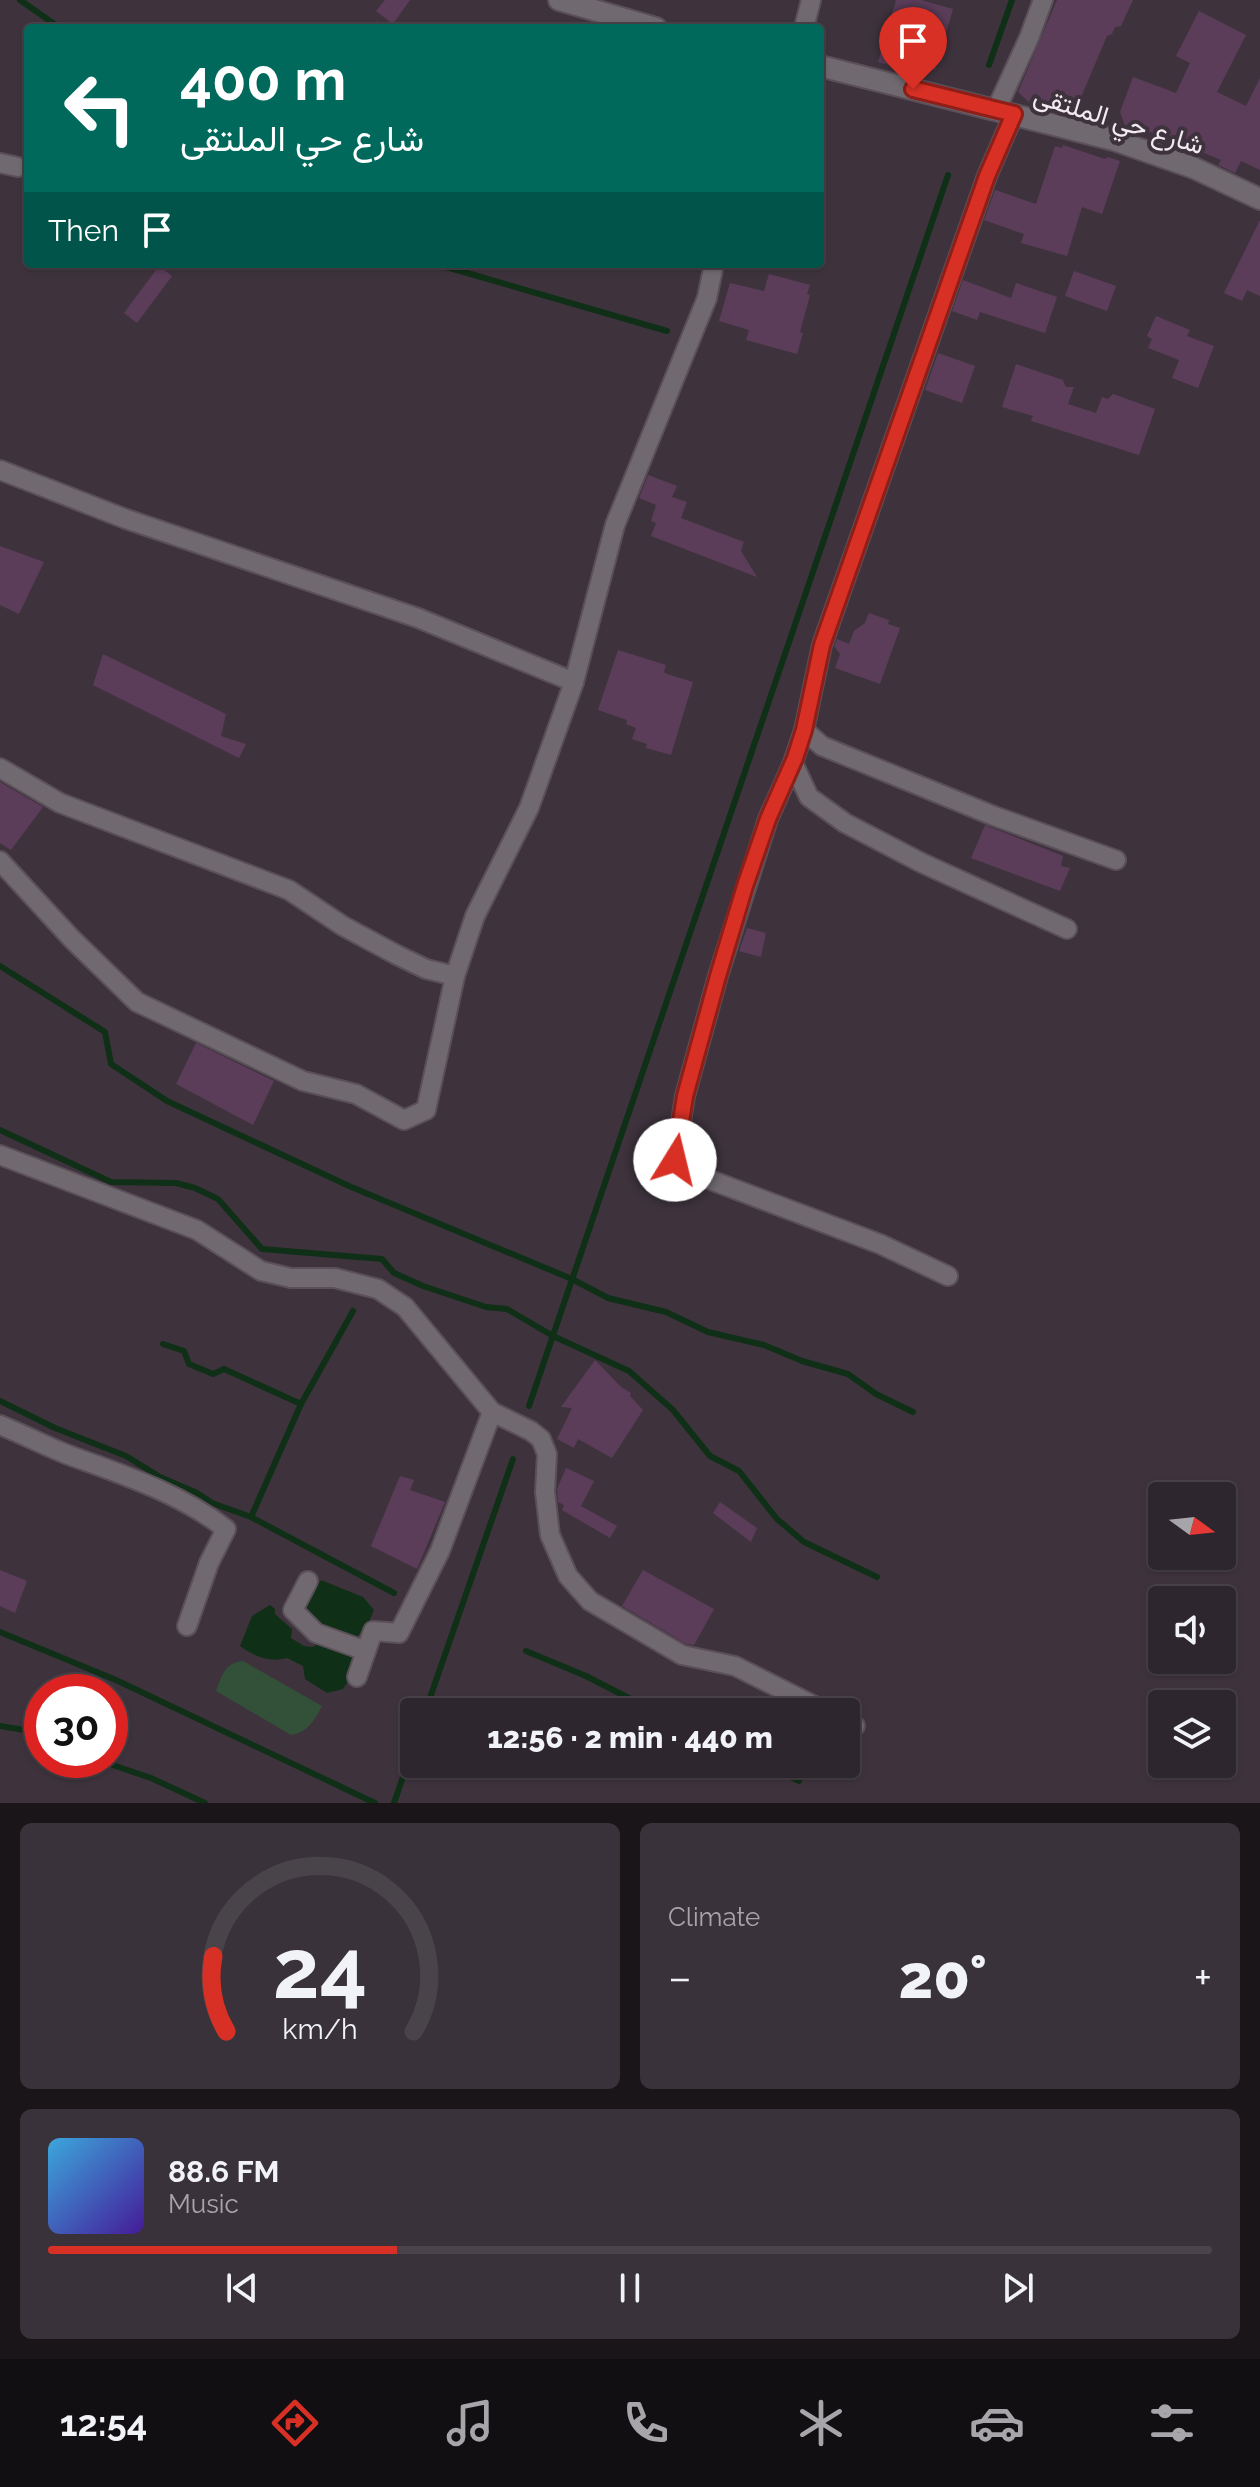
<!DOCTYPE html>
<html lang="en">
<head>
<meta charset="utf-8">
<style>
  body { margin:0; font-family:Raleway,Vazirmatn,sans-serif; background:#3a323a; color:#f1f3f6; height:100vh; display:flex; flex-direction:column; font-size:30px; white-space:nowrap }
  * { box-sizing:border-box; margin:0 }
  p { font-size:26px; color:#a7a5aa }
  .icon { flex:none; width:44px; height:44px; fill:none; stroke:currentColor; stroke-width:2; stroke-linecap:round; stroke-linejoin:round }
  .map { position:relative; height:1803px; overflow:hidden }
  .side { display:flex; flex-direction:column; gap:20px; padding:20px; background:#191519; flex:1 }
  .side>* { flex:none }
  .top-card { position:absolute; left:24px; top:24px; width:800px; height:244px; border-radius:8px; box-shadow:0 2px 6px #0004,0 0 0 2px #49434a; background:#00695c; color:#fff; overflow:hidden }
  .needle { width:52px; rotate:105deg }
  .fabs { position:absolute; left:1148px; top:1482px; display:grid; gap:16px }
  .fabs a { display:grid; place-items:center; width:88px; height:88px; border-radius:8px; background:#2e262e; box-shadow:0 2px 6px #0004,0 0 0 2px #49434a; font-size:40px }
  .speed { position:absolute; left:24px; top:1674px; display:flex; gap:16px; font-size:40px; font-weight:700; text-align:center }
  .speed>* { display:grid; place-content:center; width:104px; height:104px; border-radius:50%; background:#2e262e; box-shadow:0 2px 6px #0004,0 0 0 2px #49434a; line-height:1 }
  .speed .limit { border:12px solid #d22; background:#fff; color:#111 }
  .pin { position:absolute; display:grid; place-items:center; width:68px; height:68px; color:#fff; margin:-82px -34px; border-radius:50% 50% 50% 0; rotate:-45deg; box-shadow:0 0 8px #0007 }
  .pin .icon { rotate:45deg }
  .me { position:absolute; width:88px; margin:-44px; rotate:9deg; stroke-linejoin:round; filter:drop-shadow(0 0 6px #0008) }
  .turn { display:flex; align-items:center; gap:28px; height:168px; padding:0 24px; font-size:36px }
  .turn .icon { width:104px; height:104px; stroke-width:2.5 }
  .turn b { display:block; font-size:56px; line-height:68px }
  .then { display:flex; align-items:center; height:76px; padding:0 24px; background:#0003; gap:16px; font-size:30px }
  .big { font-size:60px; font-weight:800; line-height:1.1 }
  .side .widget { flex:1; display:flex; flex-direction:column; justify-content:center; gap:12px; min-width:0; padding:0 28px; border-radius:12px; background:#3a323a }
  .side .dial { align-items:center; gap:0 }
  .dial svg { height:208px; overflow:visible; fill:none; stroke:#49434a; stroke-width:7; stroke-linecap:round; text-anchor:middle }
  .dial text { fill:#f1f3f6; stroke:none }
  .song { display:flex; align-items:center; gap:24px }
  .cover { width:96px; height:96px; border-radius:12px; background:linear-gradient(135deg,hsl(200 70% 55%),hsl(260 70% 35%)) }
  .played { height:8px; border-radius:4px; background:linear-gradient(90deg,#d93025 30%,#49434a 30%) }
  .keys { display:flex; justify-content:space-around; direction:ltr }
  .heat { display:flex; justify-content:space-between; align-items:center; font-size:44px; direction:ltr }
  .side .tiles { flex:1; display:grid; gap:20px; grid-template-columns:1fr 1fr }
  .widget:last-child { grid-column:span 2 }
  .trip { position:absolute; left:400px; top:1698px; width:460px; height:80px; border-radius:8px; background:#2e262e; box-shadow:0 2px 6px #0004,0 0 0 2px #49434a; font-weight:800; line-height:80px; text-align:center }
  .dock { display:flex; height:128px; justify-content:space-around; align-items:center; background:#120f12; color:#a7a5aa }
  .dock .icon { width:56px; height:56px }
  .dock .selected { color:#d93025 }
  .dock b { font-size:36px; color:#f1f3f6 }
  .map>svg:first-child { display:block }
</style>
</head>
<body>
<div class="map">
<svg width="1260" height="1803" viewBox="0 0 1260 1803">
  <rect width="100%" height="100%" fill="#3e333d"/>
  <path fill="#335038" d="M243 1661 322 1706C314 1721 308 1732 291 1735L216 1691C222 1675 225 1663 243 1661Z"/>
  <g fill="#0f2f17">
    <polygon points="321,1580 363,1597 374,1610 368,1624 357,1637 342,1638 310,1622 303,1606"/>
    <path d="M270 1605 275 1609V1614L292 1629 291 1638 304 1646 313 1647 324 1640 345 1648 357 1658 353 1674 343 1689 327 1693 305 1679 303 1666 287 1658C269 1663 254 1656 240 1646L252 1616Z"/>
  </g>
  <g fill="none" stroke-linecap="round" stroke-linejoin="round">
    <g stroke="#0f2f17" stroke-width="6">
      <polyline points="20,0 60,28"/>
      <polyline points="989,65 1012,0"/>
      <polyline points="436,264 667,331"/>
      <polyline points="0,966 105,1032 111,1064 167,1101 349,1186 572,1279 608,1298 666,1312 708,1332 764,1345 802,1361 848,1374 876,1394 913,1412"/>
      <polyline points="0,1130 111,1182 176,1183 195,1188 218,1199 262,1249 382,1259 394,1273 423,1286 486,1307 507,1309 553,1336 629,1371 673,1410 710,1456 739,1471 777,1519 804,1542 877,1577"/>
      <polyline points="353,1311 301,1404 251,1517 394,1593"/>
      <polyline points="163,1344 184,1351 189,1364 213,1374 224,1369 301,1404"/>
      <polyline points="0,1401 55,1428 126,1456 160,1477 197,1493 212,1503 251,1517"/>
      <polyline points="529,1406 948,175"/>
      <polyline points="0,1632 116,1680 375,1803"/>
      <polyline points="526,1651 586,1676 656,1712"/>
      <polyline points="425,1712 513,1459"/>
      <polyline points="0,1726 42,1733"/>
      <polyline points="98,1760 151,1778 205,1803"/>
      <polyline points="764,1764 799,1781"/>
      <polyline points="394,1803 414,1745"/>
    </g>
  </g>
  <g fill="#5b3d59">
    <polygon points="385,0 410,0 393,24 376,11"/>
    <polygon points="896,0 921,0 953,9 935,70 922,66 919,77 913,76 910,71 878,62"/>
    <polygon points="1057,0 1133,0 1121,26 1115,27 1112,34 1107,36 1073,116 1044,104 1043,108 1029,102 1018,92"/>
    <polygon points="1199,11 1246,35 1217,92 1246,106 1260,78 1260,170 1241,161 1235,173 1218,165 1221,160 1204,153 1143,129 1141,133 1125,126 1120,112 1133,77 1176,93 1190,63 1176,56"/>
    <polygon points="1063,145 1105,159 1108,157 1120,161 1102,214 1082,207 1067,256 1021,243 1024,234 984,220 995,190 1036,204 1055,146 1062,148"/>
    <polygon points="1260,220 1260,296 1247,290 1242,301 1224,293"/>
    <polygon points="159,266 172,276 137,323 124,313"/>
    <polygon points="1074,271 1116,286 1107,311 1065,296"/>
    <polygon points="769,274 810,285 807,294 810,295 800,332 803,333 797,354 746,340 749,330 719,321 730,283 764,291"/>
    <polygon points="963,280 1011,298 1016,283 1057,297 1045,333 980,312 977,320 952,311"/>
    <polygon points="1156,316 1190,330 1187,336 1214,346 1198,388 1172,378 1179,360 1148,348 1152,339 1147,336"/>
    <polygon points="938,353 975,366 962,403 925,390"/>
    <polygon points="1016,364 1063,380 1066,387 1074,387 1068,404 1096,413 1102,397 1108,399 1113,394 1155,409 1139,455 1031,421 1033,416 1002,407"/>
    <polygon points="648,475 677,486 672,497 687,502 681,518 744,542 741,551 757,577 651,536 656,523 651,521 656,505 639,498"/>
    <polygon points="0,546 44,562 19,614 0,605"/>
    <polygon points="869,613 889,620 888,624 900,628 880,684 835,668 840,654 834,646 837,639 849,644 854,631 865,623"/>
    <polygon points="618,650 666,665 664,672 667,674 693,682 671,755 646,748 647,744 632,739 636,728 626,724 627,720 598,710"/>
    <polygon points="103,654 226,714 221,736 246,744 239,758 93,685"/>
    <polygon points="0,782 43,807 11,850 0,843"/>
    <polygon points="985,825 1063,856 1061,866 1070,868 1060,891 971,858"/>
    <polygon points="747,928 766,933 761,957 739,951"/>
    <polygon points="196,1043 274,1081 253,1125 176,1084"/>
    <polygon points="595,1360 621,1387 631,1393 630,1396 643,1410 612,1458 578,1439 574,1448 557,1439 572,1408 561,1407"/>
    <polygon points="566,1468 594,1481 581,1506 617,1526 610,1538 562,1510 564,1505 558,1502 557,1489"/>
    <polygon points="400,1476 414,1480 410,1490 445,1502 417,1569 371,1546"/>
    <polygon points="720,1502 757,1528 751,1542 713,1513"/>
    <polygon points="0,1570 27,1581 15,1613 0,1606"/>
    <polygon points="643,1570 714,1609 694,1645 686,1644 622,1606"/>
    <polygon points="759,1695 790,1712 750,1712"/>
  </g>
  <g fill="none" stroke-linecap="round" stroke-linejoin="round">
    <defs>
      <g id="minor">
        <polyline points="804,28 811,0"/>
        <polyline points="996,110 1029,38 1043,0"/>
        <polyline points="0,163 18,167"/>
        <polyline points="0,470 126,519 418,618 574,682"/>
        <polyline points="804,730 822,746 994,816 1116,860"/>
        <polyline points="793,763 809,797 845,823 922,863 1067,929"/>
        <polyline points="0,768 60,803 289,890 343,926 397,955 426,969 455,976 475,916 529,808 574,682 615,525 707,298 714,264"/>
        <polyline points="0,861 72,939 137,1002 303,1081 356,1094 404,1120 426,1110 455,976"/>
        <polyline points="0,1155 197,1230 261,1271 291,1278 335,1278 378,1289 405,1307 492,1412 531,1431 541,1439 547,1454 545,1492 550,1535 568,1576 590,1601 682,1655 735,1666 827,1712"/>
        <polyline points="948,1276 880,1244 700,1176 675,1160 685,1096 718,976 768,819 793,763 804,730 822,645 987,176 1014,114"/>
        <path d="M0 1425C25 1435 49 1448 74 1457 127 1476 181 1494 226 1529L209 1563 187 1626"/>
        <polyline points="308,1581 293,1610 316,1633 366,1651"/>
        <polyline points="357,1677 373,1631 399,1633 440,1551 492,1412"/>
        <polyline points="846,1721 855,1726"/>
      </g>
      <g id="tertiary">
        <polyline points="559,0 656,28"/>
        <polyline points="820,66 1114,140 1194,168 1260,199"/>
      </g>
    </defs>
    <use href="#minor" stroke="#5b505a" stroke-width="22"/>
    <use href="#tertiary" stroke="#5b505a" stroke-width="24"/>
    <use href="#minor" stroke="#706a70" stroke-width="18"/>
    <use href="#tertiary" stroke="#706a70" stroke-width="20"/>
  </g>
  <g fill="none" stroke-linecap="round" stroke-linejoin="round">
    <defs>
      <polyline id="route" points="675,1160 685,1096 718,976 745,886 768,819 795,758 804,730 822,645 987,176 1014,114 913,89"/>
    </defs>
    <use href="#route" stroke="#8d1f18" stroke-width="20"/>
    <use href="#route" stroke="#d93025" stroke-width="14"/>
  </g>
  <g text-anchor="middle" stroke-width="8" stroke-linejoin="round" paint-order="stroke">
    <g font-size="26" fill="#f2ebf1" stroke="#3e333d">
      <text transform="translate(1119 120) rotate(17)" y="9">شارع حي الملتقى</text>
    </g>
  </g>
</svg>
<div class="fabs">
<a><svg class="needle" viewBox="-14 -14 28 28"><path d="M0-13l5 13h-10z" fill="#e53935"/><path d="M0 13l5-13h-10z" fill="#a7a5aa"/></svg></a>
<a><svg class="icon" aria-label="sound" viewBox="0 0 24 24"><path d="M4 9h4l5-4v14l-5-4H4zM17 9q2 3 0 6"/></svg></a>
<a><svg class="icon" aria-label="layers" viewBox="0 0 24 24"><path d="M12 4l9 5-9 5-9-5zM3 14l9 5 9-5"/></svg></a>
</div>
<div class="speed"><div class="limit">30</div></div>
<div class="pin" style="left:913px;top:89px;background:#d93025"><svg class="icon" aria-label="arrive" viewBox="0 0 24 24"><path d="M6 21V4h12l-3 4 3 4H6"/></svg></div>
<svg class="me" style="left:675px;top:1160px" viewBox="-20 -20 40 40"><circle r="19" fill="#fff"/><path d="M0-13L10 11 0 6-10 11z" fill="#d93025"/></svg>
<div class="trip">12:56 · 2 min · 440 m</div>
<div class="top-card">
<div class="turn"><svg class="icon" aria-label="left" viewBox="0 0 24 24"><path d="M17 20v-9H6M10 6l-5 5 5 5"/></svg><div><b>400 m</b>شارع حي الملتقى</div></div>
<div class="then">Then<svg class="icon" aria-label="arrive" viewBox="0 0 24 24"><path d="M6 21V4h12l-3 4 3 4H6"/></svg></div>
</div>
</div>
<section class="side">
<div class="tiles">
<div class="widget dial"><svg viewBox="0 0 100 80">
<path d="M14 69A42 42 0 1 1 86 69"/>
<path d="M14 69A42 42 0 0 1 9 40" stroke="#d93025"/>
<text x="50" y="56" font-size="32" font-weight="700">24</text>
<text x="50" y="72" font-size="11">km/h</text>
</svg></div>
<div class="widget"><p>Climate</p>
<div class="heat"><a>−</a><b class="big">20°</b><a>+</a></div>
</div>
<div class="widget">
<div class="song"><i class="cover"></i><div><b>88.6 FM</b><p>Music</p></div></div>
<div class="played"></div>
<div class="keys"><svg class="icon" aria-label="previous" viewBox="0 0 24 24"><path d="M18 5L8 12l10 7zM5 5v14"/></svg><svg class="icon" aria-label="pause" viewBox="0 0 24 24"><path d="M8 5v14M16 5v14"/></svg><svg class="icon" aria-label="next" viewBox="0 0 24 24"><path d="M6 5l10 7-10 7zM19 5v14"/></svg></div>
</div>
</div>
</section>
<nav class="dock">
<b>12:54</b>
<svg class="icon selected" aria-label="directions" viewBox="0 0 24 24"><path d="M12 3l9 9-9 9-9-9zM9 14v-3h6M13 9l2 2-2 2"/></svg>
<svg class="icon" aria-label="music" viewBox="0 0 24 24"><path d="M9 18V5l10-2v13"/><circle cx="6" cy="18" r="3"/><circle cx="16" cy="16" r="3"/></svg>
<svg class="icon" aria-label="phone" viewBox="0 0 24 24"><path d="M5 4h4l2 5-3 2q2 4 5 5l2-3 5 2v4C11 20 4 13 5 4z"/></svg>
<svg class="icon" aria-label="climate" viewBox="0 0 24 24"><path d="M12 3v18M4 7l16 10M4 17L20 7"/></svg>
<svg class="icon" aria-label="car" viewBox="0 0 24 24"><path d="M5 17H2v-5l4-1 3-4h7l3 4 3 1v5h-3M9 17h6M6 11h13"/><circle cx="7" cy="17" r="2"/><circle cx="17" cy="17" r="2"/></svg>
<svg class="icon" aria-label="filters" viewBox="0 0 24 24"><path d="M4 7h16M4 17h16"/><circle cx="9" cy="7" r="2"/><circle cx="15" cy="17" r="2"/></svg>
</nav>
</body>
</html>
